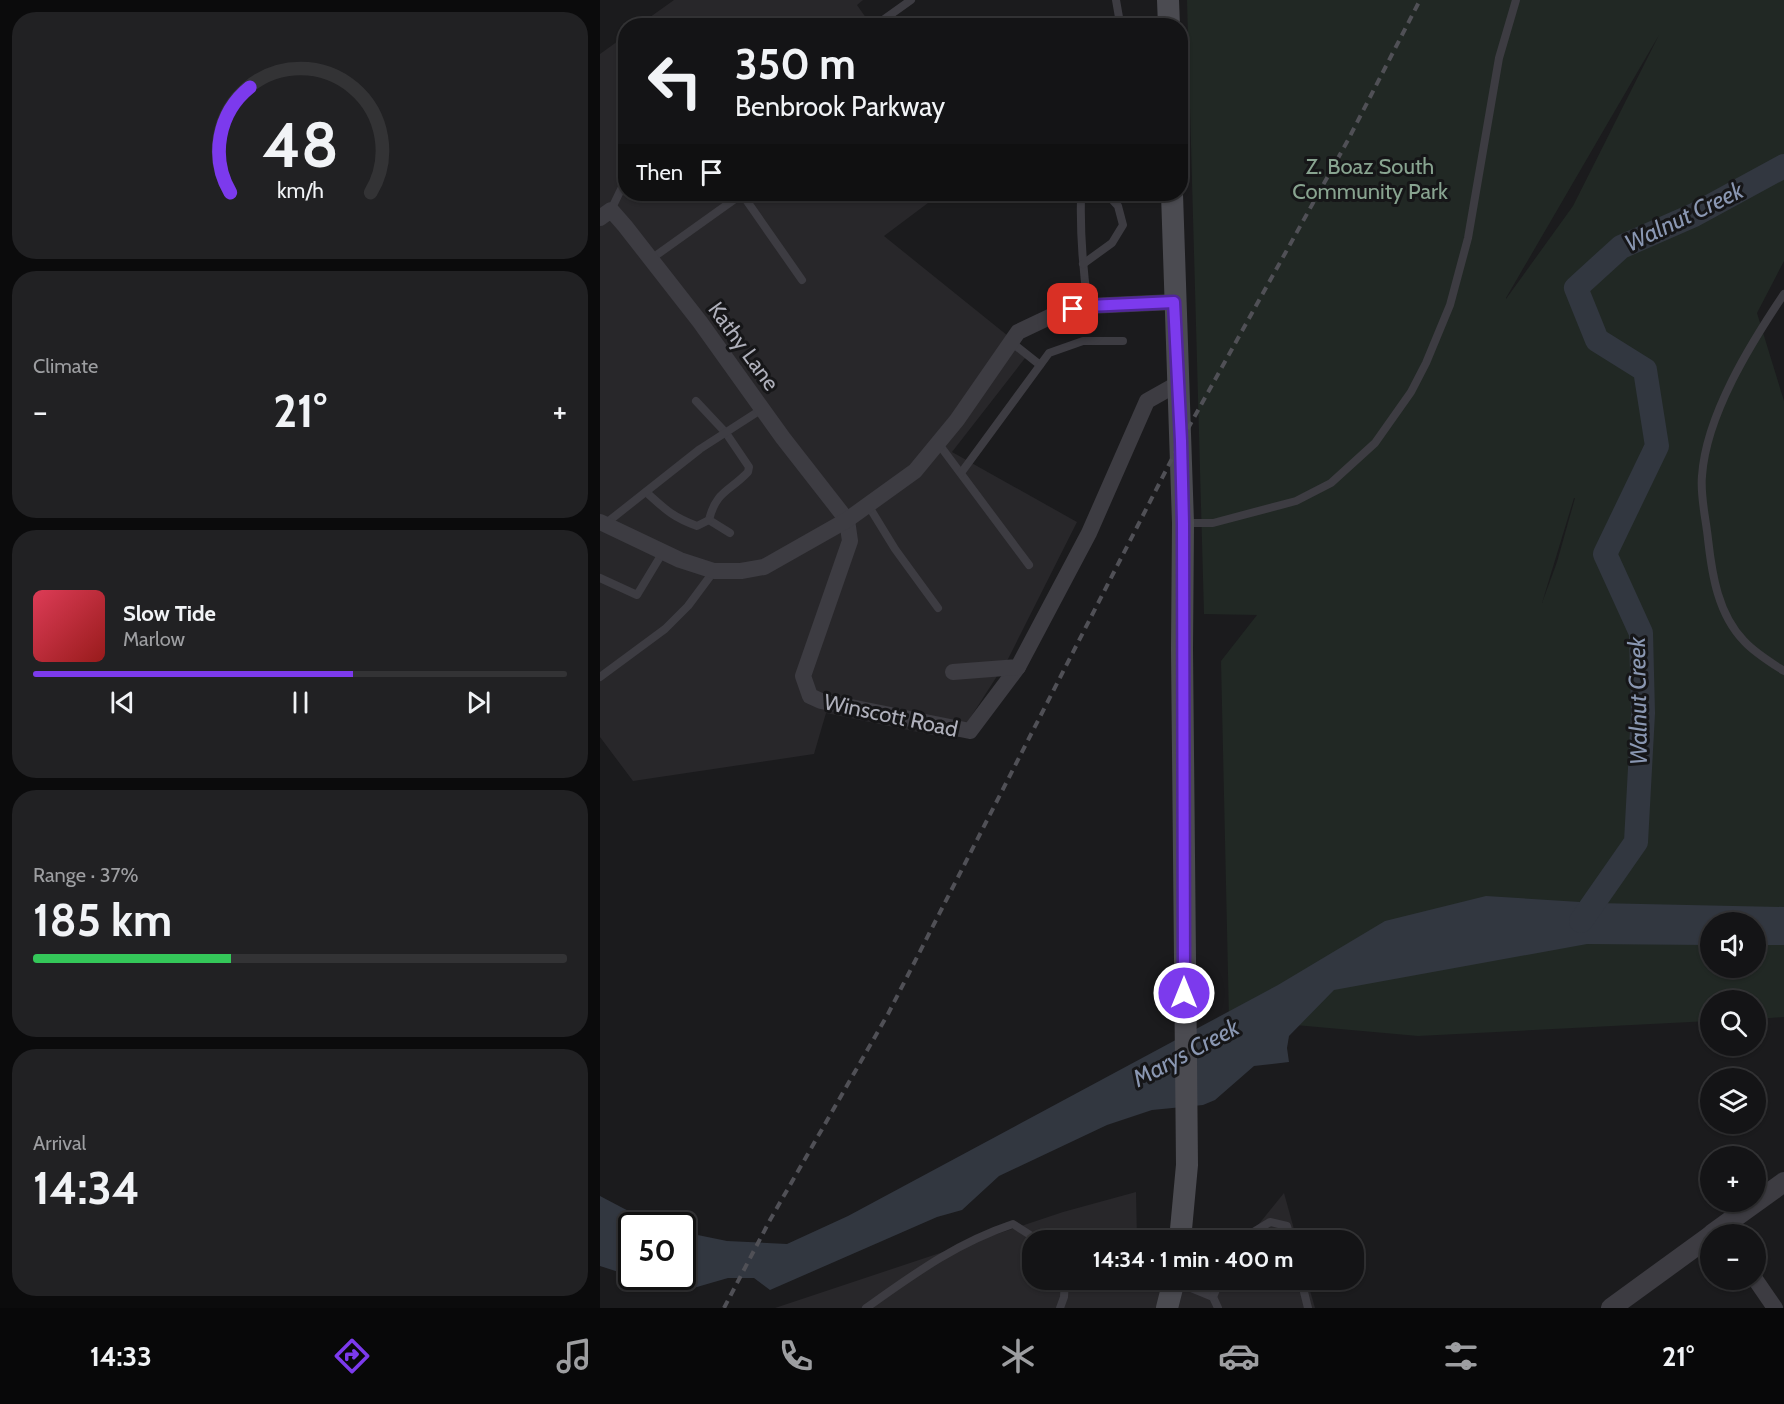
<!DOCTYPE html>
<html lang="en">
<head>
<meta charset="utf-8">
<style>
  body { margin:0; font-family:Cabin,sans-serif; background:#212123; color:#f1f3f6; height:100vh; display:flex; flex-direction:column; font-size:22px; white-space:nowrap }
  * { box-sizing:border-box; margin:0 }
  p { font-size:20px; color:#9d9ea1 }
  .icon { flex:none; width:33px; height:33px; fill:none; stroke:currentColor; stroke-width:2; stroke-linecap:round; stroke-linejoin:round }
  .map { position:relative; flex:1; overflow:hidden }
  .panel { display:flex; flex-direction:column; gap:12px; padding:12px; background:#0b0b0c; width:600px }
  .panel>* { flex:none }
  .guide { position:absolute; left:18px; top:18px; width:570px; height:183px; border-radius:24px; box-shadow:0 2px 4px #0004,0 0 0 2px #333335; background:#141416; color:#f1f3f6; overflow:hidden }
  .fabs { position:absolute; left:1100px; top:912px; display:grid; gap:12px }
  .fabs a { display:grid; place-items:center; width:66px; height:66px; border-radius:50%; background:#141416; box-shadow:0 2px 4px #0004,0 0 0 2px #333335; font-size:30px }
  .speed { position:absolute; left:18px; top:1212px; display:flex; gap:12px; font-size:30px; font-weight:700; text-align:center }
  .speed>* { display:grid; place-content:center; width:78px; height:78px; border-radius:50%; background:#141416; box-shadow:0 2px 4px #0004,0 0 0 2px #333335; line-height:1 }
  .speed .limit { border:3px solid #111; border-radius:9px; background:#fff; color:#111 }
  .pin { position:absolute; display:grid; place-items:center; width:51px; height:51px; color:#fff; margin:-26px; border-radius:12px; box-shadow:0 3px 9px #0006 }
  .me { position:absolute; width:66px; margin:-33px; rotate:0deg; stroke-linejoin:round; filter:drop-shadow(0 0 4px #0008) }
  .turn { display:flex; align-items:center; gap:21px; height:126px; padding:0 18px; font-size:27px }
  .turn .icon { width:78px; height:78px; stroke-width:2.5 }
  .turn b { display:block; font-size:42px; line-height:51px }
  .then { display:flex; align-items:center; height:57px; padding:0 18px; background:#0003; gap:12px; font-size:22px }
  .big { font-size:45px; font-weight:700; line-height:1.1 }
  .panel .tile { flex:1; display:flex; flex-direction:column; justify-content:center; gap:9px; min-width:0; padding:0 21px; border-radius:24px; background:#212123 }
  .panel .dial { align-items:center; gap:0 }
  .dial svg { height:156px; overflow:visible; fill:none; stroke:#333335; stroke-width:7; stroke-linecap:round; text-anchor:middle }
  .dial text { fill:#f1f3f6; stroke:none }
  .song { display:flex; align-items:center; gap:18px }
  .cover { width:72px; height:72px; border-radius:9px; background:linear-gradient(135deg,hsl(350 70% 55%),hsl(0 70% 35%)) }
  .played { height:6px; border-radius:3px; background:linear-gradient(90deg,#7c3aed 60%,#333335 60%) }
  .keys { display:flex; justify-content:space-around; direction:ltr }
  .heat { display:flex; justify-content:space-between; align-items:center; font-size:33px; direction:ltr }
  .charge { height:9px; border-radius:4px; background:linear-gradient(90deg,#34c759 37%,#333335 0) }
  .trip { position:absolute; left:422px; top:1230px; width:342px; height:60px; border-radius:24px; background:#141416; box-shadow:0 2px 4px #0004,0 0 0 2px #333335; font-weight:700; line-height:60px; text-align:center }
  .tabs { display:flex; height:96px; justify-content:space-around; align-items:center; background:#080809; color:#9d9ea1 }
  .tabs .icon { width:42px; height:42px }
  .tabs .on { color:#7c3aed }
  .tabs b { font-size:27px; color:#f1f3f6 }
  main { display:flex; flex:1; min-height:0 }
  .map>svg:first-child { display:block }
</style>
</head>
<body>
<main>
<section class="panel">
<div class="tile dial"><svg viewBox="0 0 100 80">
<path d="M14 69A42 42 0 1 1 86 69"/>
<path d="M14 69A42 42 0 0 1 24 15" stroke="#7c3aed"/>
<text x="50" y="56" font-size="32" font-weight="700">48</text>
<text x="50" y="72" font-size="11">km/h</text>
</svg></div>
<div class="tile"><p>Climate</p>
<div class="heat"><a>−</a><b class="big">21°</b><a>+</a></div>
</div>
<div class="tile">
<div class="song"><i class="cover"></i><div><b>Slow Tide</b><p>Marlow</p></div></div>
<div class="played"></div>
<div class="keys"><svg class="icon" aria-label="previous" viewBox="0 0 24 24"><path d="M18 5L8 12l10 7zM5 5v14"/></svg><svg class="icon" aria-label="pause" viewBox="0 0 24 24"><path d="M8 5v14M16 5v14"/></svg><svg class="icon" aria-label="next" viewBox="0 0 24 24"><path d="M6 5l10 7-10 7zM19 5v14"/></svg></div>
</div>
<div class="tile"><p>Range · 37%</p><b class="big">185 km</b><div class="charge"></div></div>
<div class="tile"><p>Arrival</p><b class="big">14:34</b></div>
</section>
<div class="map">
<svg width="1184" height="1308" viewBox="0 0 1184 1308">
  <rect width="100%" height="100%" fill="#1b1b1d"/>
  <g fill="#28272a">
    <polygon points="74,0 263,0 257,5 271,25 39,25"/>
    <polygon points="25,36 26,194 340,194 284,236 429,353 352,452 477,522 408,659 356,740 226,713 214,754 33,781 0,737 0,54"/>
    <polygon points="536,1192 537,1240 432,1240 432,1280 538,1280 539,1288 612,1283 615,1280 707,1280 715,1308 175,1308 463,1212"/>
    <polygon points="684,1193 697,1240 646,1240"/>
  </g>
  <path fill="#212824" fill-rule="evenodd" d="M587 0H1184V261L1157 313 1184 401V1017L1155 1019V1000H1110V1021L818 1036 629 1019 621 661 657 615 604 614ZM1059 35 973 206 906 299V298ZM975 498 957 562 942 603 974 498ZM1110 922H1155V968H1110Z"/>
  <g fill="#323740">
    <polygon points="886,896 996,903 1184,907 1184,945 1155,945 1155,922 1110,922 1110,945 987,944 734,990 689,1036 687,1048 689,1062 654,1066 615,1100 603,1105 552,1110 507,1125 399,1176 362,1210 337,1217 170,1290 154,1278 128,1278 90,1289 33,1277 82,1276 83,1232 127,1241 187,1244 248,1216 678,985 785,921"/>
    <polygon points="0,1196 55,1225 32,1226 31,1276 0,1266"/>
  </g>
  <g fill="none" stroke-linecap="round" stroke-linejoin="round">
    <polyline stroke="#323740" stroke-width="24" points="981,921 1036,842 1043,713 1041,633 1005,554 1057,446 1045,370 997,340 976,288 1021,247 1094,215 1184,166"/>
    <g stroke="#3d3c42" stroke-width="8">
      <polyline points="516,0 520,23 532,26"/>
      <polyline points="276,25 311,0"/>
      <polyline points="142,194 202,280"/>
      <path d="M485 194 481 198C480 235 483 270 488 306"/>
      <polyline points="11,210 26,179"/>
      <polyline points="51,259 142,194"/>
      <polyline points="483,264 512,243 523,225 518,206 507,194"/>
      <path d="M1184 294C1151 343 1106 415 1102 476 1100 496 1106 519 1108 539 1112 575 1118 614 1144 641 1155 653 1170 662 1184 671"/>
      <polyline points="411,342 440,365"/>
      <path d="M96 401 126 433 149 467 148 472C129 492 116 491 109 520L130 533"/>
      <polyline points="338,443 429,565"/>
      <polyline points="361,473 449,353 483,341 523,341"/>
      <path d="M46 492C65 509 72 517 97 526L109 520"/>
      <polyline points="268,505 295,549 338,608"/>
      <polyline points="583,523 613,523 696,501 731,483 775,443 811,392 826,363 850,305 868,238 899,58 916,0"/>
      <polyline points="5,524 100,449 162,409"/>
      <polyline points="0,578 37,595 63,552"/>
      <polyline points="0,677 65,629 88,606 114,571"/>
      <polyline points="644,1240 647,1236 670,1222 687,1226 691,1240"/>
      <polyline points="701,1280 708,1308"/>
      <polyline points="574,1281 613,1297 618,1308"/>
      <polyline points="613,1297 620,1280"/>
      <path d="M266 1308C314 1274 356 1243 413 1224L438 1240"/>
      <polyline points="460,1308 464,1297 465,1280"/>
    </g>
    <g stroke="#3d3c42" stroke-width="16">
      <polyline points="0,218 11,210 25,226 100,322 183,438 247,520 250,541 203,676 210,696 221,701 370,731 418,667"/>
      <polyline points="0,522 80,560 114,571 141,571 164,567 247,520 315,471 357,420 418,332 458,313 488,306 574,302"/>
      <polyline points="353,672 418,667 489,533 547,401 579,383"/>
      <polyline points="1155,1279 1175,1308"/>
    </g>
    <g stroke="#3d3c42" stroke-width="20">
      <polyline points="1112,1234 1184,1182"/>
      <polyline points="1011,1308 1110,1236"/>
    </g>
    <g stroke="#4b4b51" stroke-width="22">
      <polyline points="568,0 569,26"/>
      <polyline points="572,194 583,523 582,649 587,1165 580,1240"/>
      <polyline points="567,1308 574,1280"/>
    </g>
    <polyline stroke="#505056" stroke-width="4" stroke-dasharray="8 6" stroke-linecap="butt" points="124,1308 170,1220 288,1014 581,441 748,140 820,0"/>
  </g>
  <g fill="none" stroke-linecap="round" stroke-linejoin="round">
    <defs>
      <polyline id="route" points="473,309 488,306 574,302 581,441 583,523 584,993"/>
    </defs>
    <use href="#route" stroke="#51269a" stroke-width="15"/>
    <use href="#route" stroke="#7c3aed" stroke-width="10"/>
  </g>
  <g text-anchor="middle" stroke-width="6" stroke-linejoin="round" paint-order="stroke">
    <g font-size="22" fill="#88a490" stroke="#161618">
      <text x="770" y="174">Z. Boaz South<tspan x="770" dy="25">Community Park</tspan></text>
    </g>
    <g font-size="22" fill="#afb0bb" stroke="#161618">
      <text transform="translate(144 346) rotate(54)" y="8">Kathy Lane</text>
      <text transform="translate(291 715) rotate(12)" y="8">Winscott Road</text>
    </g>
    <g font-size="24" font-style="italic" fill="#8a97b2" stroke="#161618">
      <text transform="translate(1084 217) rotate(-26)" y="8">Walnut Creek</text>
      <text transform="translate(1038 701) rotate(-91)" y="8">Walnut Creek</text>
      <text transform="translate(586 1053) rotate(-28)" y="8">Marys Creek</text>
    </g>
  </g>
</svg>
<div class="fabs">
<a><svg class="icon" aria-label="sound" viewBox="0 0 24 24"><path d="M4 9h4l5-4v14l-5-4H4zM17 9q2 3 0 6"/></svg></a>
<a><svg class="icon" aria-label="search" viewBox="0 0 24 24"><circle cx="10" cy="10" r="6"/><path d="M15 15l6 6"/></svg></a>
<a><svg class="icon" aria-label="layers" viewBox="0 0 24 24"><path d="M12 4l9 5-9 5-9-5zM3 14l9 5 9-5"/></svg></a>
<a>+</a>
<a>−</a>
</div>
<div class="speed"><div class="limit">50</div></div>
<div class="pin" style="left:473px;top:309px;background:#d93025"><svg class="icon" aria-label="arrive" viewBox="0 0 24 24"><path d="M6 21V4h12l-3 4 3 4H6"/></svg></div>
<svg class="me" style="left:584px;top:993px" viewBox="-20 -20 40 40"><circle r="17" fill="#7c3aed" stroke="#fff" stroke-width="3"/><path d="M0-11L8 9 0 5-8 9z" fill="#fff"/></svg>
<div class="trip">14:34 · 1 min · 400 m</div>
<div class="guide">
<div class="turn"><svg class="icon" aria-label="left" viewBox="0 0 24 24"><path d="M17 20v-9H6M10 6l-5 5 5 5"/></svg><div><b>350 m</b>Benbrook Parkway</div></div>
<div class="then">Then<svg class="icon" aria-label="arrive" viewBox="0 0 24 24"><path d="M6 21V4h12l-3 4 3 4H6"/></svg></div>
</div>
</div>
</main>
<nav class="tabs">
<b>14:33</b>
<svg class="icon on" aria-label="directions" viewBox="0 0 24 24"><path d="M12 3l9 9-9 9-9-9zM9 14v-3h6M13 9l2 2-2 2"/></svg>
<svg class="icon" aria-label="music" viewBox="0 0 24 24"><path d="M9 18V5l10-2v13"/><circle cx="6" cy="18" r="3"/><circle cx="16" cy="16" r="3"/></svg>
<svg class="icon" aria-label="phone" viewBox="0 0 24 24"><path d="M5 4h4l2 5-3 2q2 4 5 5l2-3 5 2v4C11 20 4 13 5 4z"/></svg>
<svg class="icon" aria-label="climate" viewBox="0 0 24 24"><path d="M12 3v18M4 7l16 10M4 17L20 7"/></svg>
<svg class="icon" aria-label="car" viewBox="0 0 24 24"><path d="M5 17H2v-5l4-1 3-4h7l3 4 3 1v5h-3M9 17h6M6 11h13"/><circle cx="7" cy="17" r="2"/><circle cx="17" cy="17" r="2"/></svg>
<svg class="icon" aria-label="filters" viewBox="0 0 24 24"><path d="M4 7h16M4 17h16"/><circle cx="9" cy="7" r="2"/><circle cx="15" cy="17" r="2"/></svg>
<b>21°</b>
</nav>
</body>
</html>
